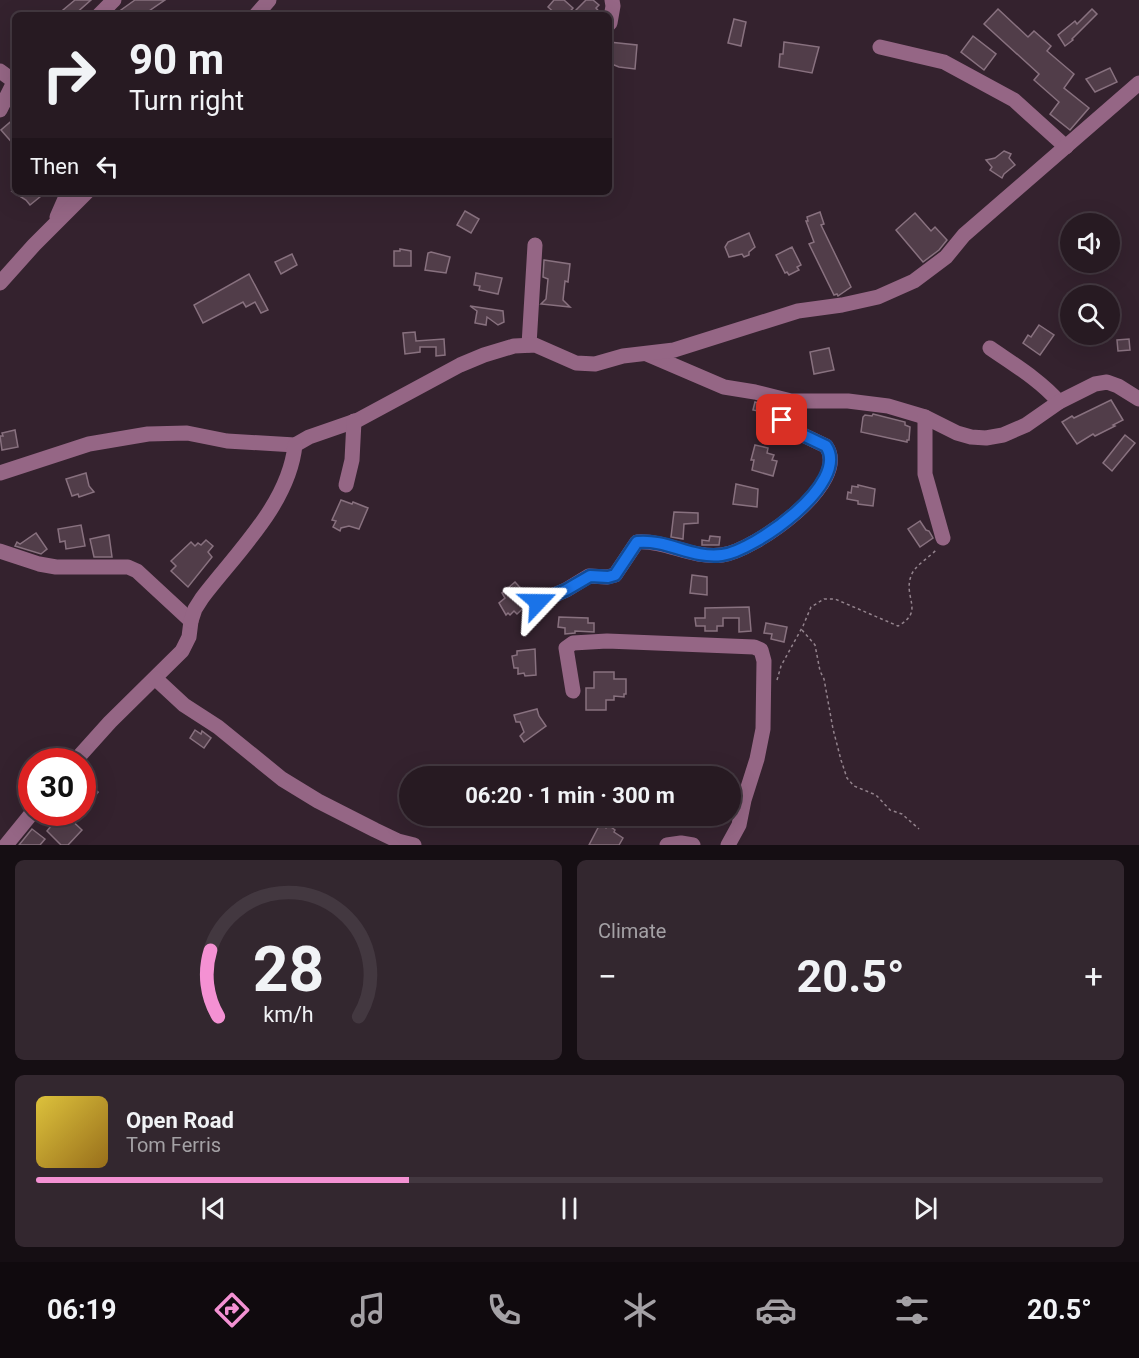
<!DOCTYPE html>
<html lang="en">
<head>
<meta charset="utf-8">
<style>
  body { margin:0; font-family:Roboto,sans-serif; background:#33272f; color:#f1f3f6; height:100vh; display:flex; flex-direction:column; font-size:22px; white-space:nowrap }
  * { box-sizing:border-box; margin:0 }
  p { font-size:20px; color:#a4a1a5 }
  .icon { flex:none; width:33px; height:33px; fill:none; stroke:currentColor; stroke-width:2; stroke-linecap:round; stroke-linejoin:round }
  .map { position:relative; height:845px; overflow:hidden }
  .sheet { display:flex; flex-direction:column; gap:15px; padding:15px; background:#150e13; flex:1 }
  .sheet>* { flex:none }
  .hud { position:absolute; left:12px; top:12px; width:600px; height:183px; border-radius:9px; box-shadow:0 6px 24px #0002,0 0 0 2px #433840; background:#271a22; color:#f1f3f6; overflow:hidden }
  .fabs { position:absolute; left:1060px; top:213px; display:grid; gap:12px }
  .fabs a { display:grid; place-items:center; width:60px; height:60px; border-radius:50%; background:#271a22; box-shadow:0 6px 24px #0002,0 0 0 2px #433840; font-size:30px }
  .speed { position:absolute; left:18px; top:748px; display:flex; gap:12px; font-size:30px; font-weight:700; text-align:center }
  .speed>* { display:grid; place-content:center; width:78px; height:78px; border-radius:50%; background:#271a22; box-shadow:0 6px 24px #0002,0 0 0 2px #433840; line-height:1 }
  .speed .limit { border:9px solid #d22; background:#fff; color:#111 }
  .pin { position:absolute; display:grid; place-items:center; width:51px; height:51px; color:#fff; margin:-26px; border-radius:12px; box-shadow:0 3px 9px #0006 }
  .me { position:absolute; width:66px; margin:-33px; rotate:67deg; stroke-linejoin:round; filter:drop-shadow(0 0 4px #0008) }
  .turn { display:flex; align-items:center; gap:21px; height:126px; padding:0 18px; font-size:27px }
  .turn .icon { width:78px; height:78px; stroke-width:2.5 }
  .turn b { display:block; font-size:42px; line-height:51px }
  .then { display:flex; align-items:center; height:57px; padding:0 18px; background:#0003; gap:12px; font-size:22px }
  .big { font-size:45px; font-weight:700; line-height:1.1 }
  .sheet .tile { flex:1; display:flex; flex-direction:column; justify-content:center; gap:9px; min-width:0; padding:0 21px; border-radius:9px; background:#33272f }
  .sheet .dial { align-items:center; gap:0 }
  .dial svg { height:156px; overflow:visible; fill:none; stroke:#433840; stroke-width:7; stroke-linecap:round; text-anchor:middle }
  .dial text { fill:#f1f3f6; stroke:none }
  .song { display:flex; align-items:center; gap:18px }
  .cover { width:72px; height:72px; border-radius:9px; background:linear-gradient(135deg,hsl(50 70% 55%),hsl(40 70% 35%)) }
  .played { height:6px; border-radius:3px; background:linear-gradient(90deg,#f491d3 35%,#433840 35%) }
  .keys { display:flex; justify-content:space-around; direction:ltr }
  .heat { display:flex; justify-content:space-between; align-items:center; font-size:33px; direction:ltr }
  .sheet .tiles { flex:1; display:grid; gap:15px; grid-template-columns:1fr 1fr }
  .tile:last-child { grid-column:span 2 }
  .trip { position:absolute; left:399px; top:766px; width:342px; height:60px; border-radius:30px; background:#271a22; box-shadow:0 6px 24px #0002,0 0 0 2px #433840; font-weight:700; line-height:60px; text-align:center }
  .menu { display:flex; height:96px; justify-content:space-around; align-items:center; background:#100a0e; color:#a4a1a5 }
  .menu .icon { width:42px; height:42px }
  .menu .selected { color:#f491d3 }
  .menu b { font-size:27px; color:#f1f3f6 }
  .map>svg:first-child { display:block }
</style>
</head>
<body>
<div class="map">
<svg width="1139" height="845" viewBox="0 0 1139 845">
  <rect width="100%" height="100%" fill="#34222e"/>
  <g fill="#513d49" stroke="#88717f" stroke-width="1.5">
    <polygon points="75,0 91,0 74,15 57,15"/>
    <polygon points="135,0 165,0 143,15 114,15"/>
    <polygon points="554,0 564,0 573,8 567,15 557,15 548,7"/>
    <polygon points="586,0 593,0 599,5 596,8 602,15 579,15 575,11"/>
    <polygon points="998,9 1028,37 1034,31 1051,46 1047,51 1074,74 1064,88 1089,108 1070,130 1050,114 1059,102 1034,80 1039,74 984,24"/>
    <polygon points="1092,9 1097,14 1072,39 1073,40 1065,46 1058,35 1075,21 1077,24"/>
    <polygon points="734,19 746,22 741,46 728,43"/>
    <polygon points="973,36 996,54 984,70 961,52"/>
    <polygon points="609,42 637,45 635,69 619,67 609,63"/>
    <polygon points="784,42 819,47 812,73 779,67 780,54 783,54"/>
    <polygon points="1110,68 1117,82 1095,92 1086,79"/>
    <polygon points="15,118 15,146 1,130"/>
    <polygon points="1004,151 1011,154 1009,158 1015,165 1004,174 1002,178 990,170 992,167 986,160 995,158"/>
    <polygon points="13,192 46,192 30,205 26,200"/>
    <polygon points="465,211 479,219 471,233 457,225"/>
    <polygon points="820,212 824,224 821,225 851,287 838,296 837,294 834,295 809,244 814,242 806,221 808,221 807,217"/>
    <polygon points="915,213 931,231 935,227 947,240 939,250 923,262 896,230"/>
    <polygon points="749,233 755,247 749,252 749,255 744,257 742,254 729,257 725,247 728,242"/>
    <polygon points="792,247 801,265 797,267 799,270 789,275 787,272 785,273 776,255"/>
    <polygon points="400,249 411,251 411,266 394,266 394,251 400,251"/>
    <polygon points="431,252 450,257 446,273 425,270 428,253"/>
    <polygon points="292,254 297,265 281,274 275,262"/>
    <polygon points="544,260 570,264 568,282 565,281 563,300 570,307 541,304 546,299 548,279 543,277"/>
    <polygon points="476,273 502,278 498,294 479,290 480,286 474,285"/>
    <polygon points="249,274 268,310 261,313 255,302 246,307 243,302 203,323 194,305"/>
    <polygon points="470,306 503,311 504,322 498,325 487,317 486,325 475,323 477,311"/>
    <polygon points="1039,325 1054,335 1040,355 1023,343 1028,335 1031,337"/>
    <polygon points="415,332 416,341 444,339 445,355 436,356 436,347 420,347 420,352 405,354 403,333"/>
    <polygon points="1129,339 1130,350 1118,351 1117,340"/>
    <polygon points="829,348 834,370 814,374 810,352"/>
    <polygon points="1111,400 1123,420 1113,425 1115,426 1095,436 1093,434 1077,444 1062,422 1072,416 1074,418"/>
    <polygon points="755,402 773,407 773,414 753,410"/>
    <polygon points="873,414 905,422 905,425 910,427 909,440 907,440 907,442 861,432 863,417 865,415 872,416"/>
    <polygon points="15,430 18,447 2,450 0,436 3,436 2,433"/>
    <polygon points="1125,435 1135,443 1112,471 1103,463"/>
    <polygon points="755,445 768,448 767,453 774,455 772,460 777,461 773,476 752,470 754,460 751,460"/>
    <polygon points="86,473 89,486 94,492 79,497 78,494 72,496 66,479"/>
    <polygon points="736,484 758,489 757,507 733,504"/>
    <polygon points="858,485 875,489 873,506 858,504 858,501 847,499 848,492 851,493 852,486 858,487"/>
    <polygon points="341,500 352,504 353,502 368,508 359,529 349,526 341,528 340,531 333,527 336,521 332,520"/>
    <polygon points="674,512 698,513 698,523 684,524 683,539 671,537"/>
    <polygon points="920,521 926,530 929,531 933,538 920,547 908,529"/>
    <polygon points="81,525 85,546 66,549 65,541 60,542 58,529"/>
    <polygon points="36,533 47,549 41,554 15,546 17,542 20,544"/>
    <polygon points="109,535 112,557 94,557 90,539"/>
    <polygon points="710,536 720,537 719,545 702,545 702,540 709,541"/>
    <polygon points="206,540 213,546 208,552 212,557 188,587 171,571 176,566 171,561 191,542 195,546 198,543 201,545"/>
    <polygon points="692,575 707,577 707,595 690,593"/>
    <polygon points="515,582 527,595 525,597 529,603 517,614 514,611 510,615 508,613 506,615 499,603 505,598 502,593"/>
    <polygon points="749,607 751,631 739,632 739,618 723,618 723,626 717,626 717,631 705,631 705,626 696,626 695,618 705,618 705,608"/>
    <polygon points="559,617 588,618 588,623 594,623 594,632 575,631 575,633 565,634 565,628 558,627"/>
    <polygon points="766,623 787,627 784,642 771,639 772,634 764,633"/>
    <polygon points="535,649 536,675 525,676 524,673 518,674 518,668 514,668 512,656 517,655 517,651"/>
    <polygon points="594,672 614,672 614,679 626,679 626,694 624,694 624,697 614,696 614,700 606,700 606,710 586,710 586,688 594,688"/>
    <polygon points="537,709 539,716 546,726 524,742 520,736 524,732 520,722 516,722 514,715"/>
    <polygon points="195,730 201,734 202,731 211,738 204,748 190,738"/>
    <polygon points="88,783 98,792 91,801 83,794 86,791 83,788"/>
    <polygon points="60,815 66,820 68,817 82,830 68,845 61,845 47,831"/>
    <polygon points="600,824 606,828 608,825 615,830 614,832 623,838 619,845 589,845"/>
    <polygon points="32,829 45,839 40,845 19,845"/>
  </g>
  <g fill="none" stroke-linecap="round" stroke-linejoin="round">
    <g stroke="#93838d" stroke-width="1.5" stroke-dasharray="3 3" stroke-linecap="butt">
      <polyline points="802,630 815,645 820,671 824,679 833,729 841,760 847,778 854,786 876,795 890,810 902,814 919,829"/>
      <path d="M777 680 781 666 803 626 811 607 824 599H835L898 626C925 611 903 598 911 576 914 566 930 557 937 549"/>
    </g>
    <g stroke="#956685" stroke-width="15">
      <polyline points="99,15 114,0"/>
      <polyline points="256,15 269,0"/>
      <polyline points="610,23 613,6 612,0"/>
      <polyline points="880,47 944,62 1014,100 1066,147"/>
      <polyline points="0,71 15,82"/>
      <polyline points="0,110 14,82"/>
      <polyline points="57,217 68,192"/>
      <polyline points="0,283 34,245 87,192"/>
      <polyline points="529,345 535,245"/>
      <path d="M990 348C1013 364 1040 380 1059 402"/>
      <polyline points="647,354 724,387 755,392 791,401 848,401 888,406 925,417 957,433 971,437 986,438 1003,435 1026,425 1059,402 1095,384 1107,382 1118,386 1139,399"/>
      <polyline points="925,417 925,474 943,538"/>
      <polyline points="0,473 89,444 148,434 187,433 227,441 295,445 309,437 358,420 460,365 484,355 514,346 535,345 576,363 595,364 623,356 674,350 798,311 842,305 878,297 914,281 946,257 964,235 1139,83"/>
      <polyline points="346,485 352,460 354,421"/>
      <polyline points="0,551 39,564 56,567 128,567 137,571 191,621 189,637 182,651 110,722 74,762"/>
      <path d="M538 602 566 590 589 576 607 577 615 575 637 542C667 540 691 559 722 555 754 551 852 483 826 446L784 426 782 420 783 400"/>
      <path d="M191 621 195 609 202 598C236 553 289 504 295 445"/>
      <polyline points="156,679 184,705 218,727 282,779 318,801 375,830 398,841 414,845"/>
      <polyline points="573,691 566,648 573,643 607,641 754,647 761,650 764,661 763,729 757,759 744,800 739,825 728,845"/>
      <polyline points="6,845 32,813"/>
      <polyline points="667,845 681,843 693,845"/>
    </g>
  </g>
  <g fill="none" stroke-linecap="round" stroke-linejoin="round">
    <defs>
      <path id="route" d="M538 602 566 590 590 576 608 577 615 575 637 542C668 539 691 559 722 555 754 551 851 483 826 446L784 426 782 420"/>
    </defs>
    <use href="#route" stroke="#114b97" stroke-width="15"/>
    <use href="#route" stroke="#1a73e8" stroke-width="10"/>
  </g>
</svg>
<div class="fabs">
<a><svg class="icon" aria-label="sound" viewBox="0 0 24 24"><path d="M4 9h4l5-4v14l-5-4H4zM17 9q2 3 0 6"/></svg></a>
<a><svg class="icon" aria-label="search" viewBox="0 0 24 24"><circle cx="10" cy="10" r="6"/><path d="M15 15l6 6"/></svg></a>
</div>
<div class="speed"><div class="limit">30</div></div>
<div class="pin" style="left:782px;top:420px;background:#d93025"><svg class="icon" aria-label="arrive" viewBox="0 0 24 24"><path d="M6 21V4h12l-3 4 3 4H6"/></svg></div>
<svg class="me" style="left:538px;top:602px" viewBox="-20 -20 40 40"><path d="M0-17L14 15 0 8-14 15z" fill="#1a73e8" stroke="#fff" stroke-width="4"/></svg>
<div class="trip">06:20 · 1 min · 300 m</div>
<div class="hud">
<div class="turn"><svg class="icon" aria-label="right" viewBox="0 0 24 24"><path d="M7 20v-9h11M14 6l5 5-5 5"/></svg><div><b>90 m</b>Turn right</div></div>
<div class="then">Then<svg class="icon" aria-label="left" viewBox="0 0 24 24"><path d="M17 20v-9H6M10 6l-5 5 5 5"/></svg></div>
</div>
</div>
<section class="sheet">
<div class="tiles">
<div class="tile dial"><svg viewBox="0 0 100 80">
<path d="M14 69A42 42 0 1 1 86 69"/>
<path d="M14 69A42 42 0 0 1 10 35" stroke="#f491d3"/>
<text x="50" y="56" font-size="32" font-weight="700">28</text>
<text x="50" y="72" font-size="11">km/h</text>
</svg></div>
<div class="tile"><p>Climate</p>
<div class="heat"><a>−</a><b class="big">20.5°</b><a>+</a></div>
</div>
<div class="tile">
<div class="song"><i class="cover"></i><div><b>Open Road</b><p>Tom Ferris</p></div></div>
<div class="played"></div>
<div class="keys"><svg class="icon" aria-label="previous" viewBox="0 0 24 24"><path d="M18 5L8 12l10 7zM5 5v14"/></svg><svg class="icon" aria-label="pause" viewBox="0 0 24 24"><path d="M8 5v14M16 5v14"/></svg><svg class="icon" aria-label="next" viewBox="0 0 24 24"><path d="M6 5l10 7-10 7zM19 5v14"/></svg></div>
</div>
</div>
</section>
<nav class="menu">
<b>06:19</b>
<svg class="icon selected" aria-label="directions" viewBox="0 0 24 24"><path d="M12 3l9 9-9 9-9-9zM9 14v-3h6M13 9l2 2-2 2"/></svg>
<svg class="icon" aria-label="music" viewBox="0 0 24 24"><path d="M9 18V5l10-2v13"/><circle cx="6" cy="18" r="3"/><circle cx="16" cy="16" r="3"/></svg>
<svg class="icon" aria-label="phone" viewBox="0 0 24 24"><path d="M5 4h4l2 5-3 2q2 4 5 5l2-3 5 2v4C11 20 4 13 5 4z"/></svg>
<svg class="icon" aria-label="climate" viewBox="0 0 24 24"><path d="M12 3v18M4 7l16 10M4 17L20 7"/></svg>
<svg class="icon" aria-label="car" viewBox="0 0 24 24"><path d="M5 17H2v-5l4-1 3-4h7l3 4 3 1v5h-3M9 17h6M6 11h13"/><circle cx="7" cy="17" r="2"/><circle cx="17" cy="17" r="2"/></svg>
<svg class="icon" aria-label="filters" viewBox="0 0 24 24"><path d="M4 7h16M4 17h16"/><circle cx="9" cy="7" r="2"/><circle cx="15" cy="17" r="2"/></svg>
<b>20.5°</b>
</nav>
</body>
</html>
